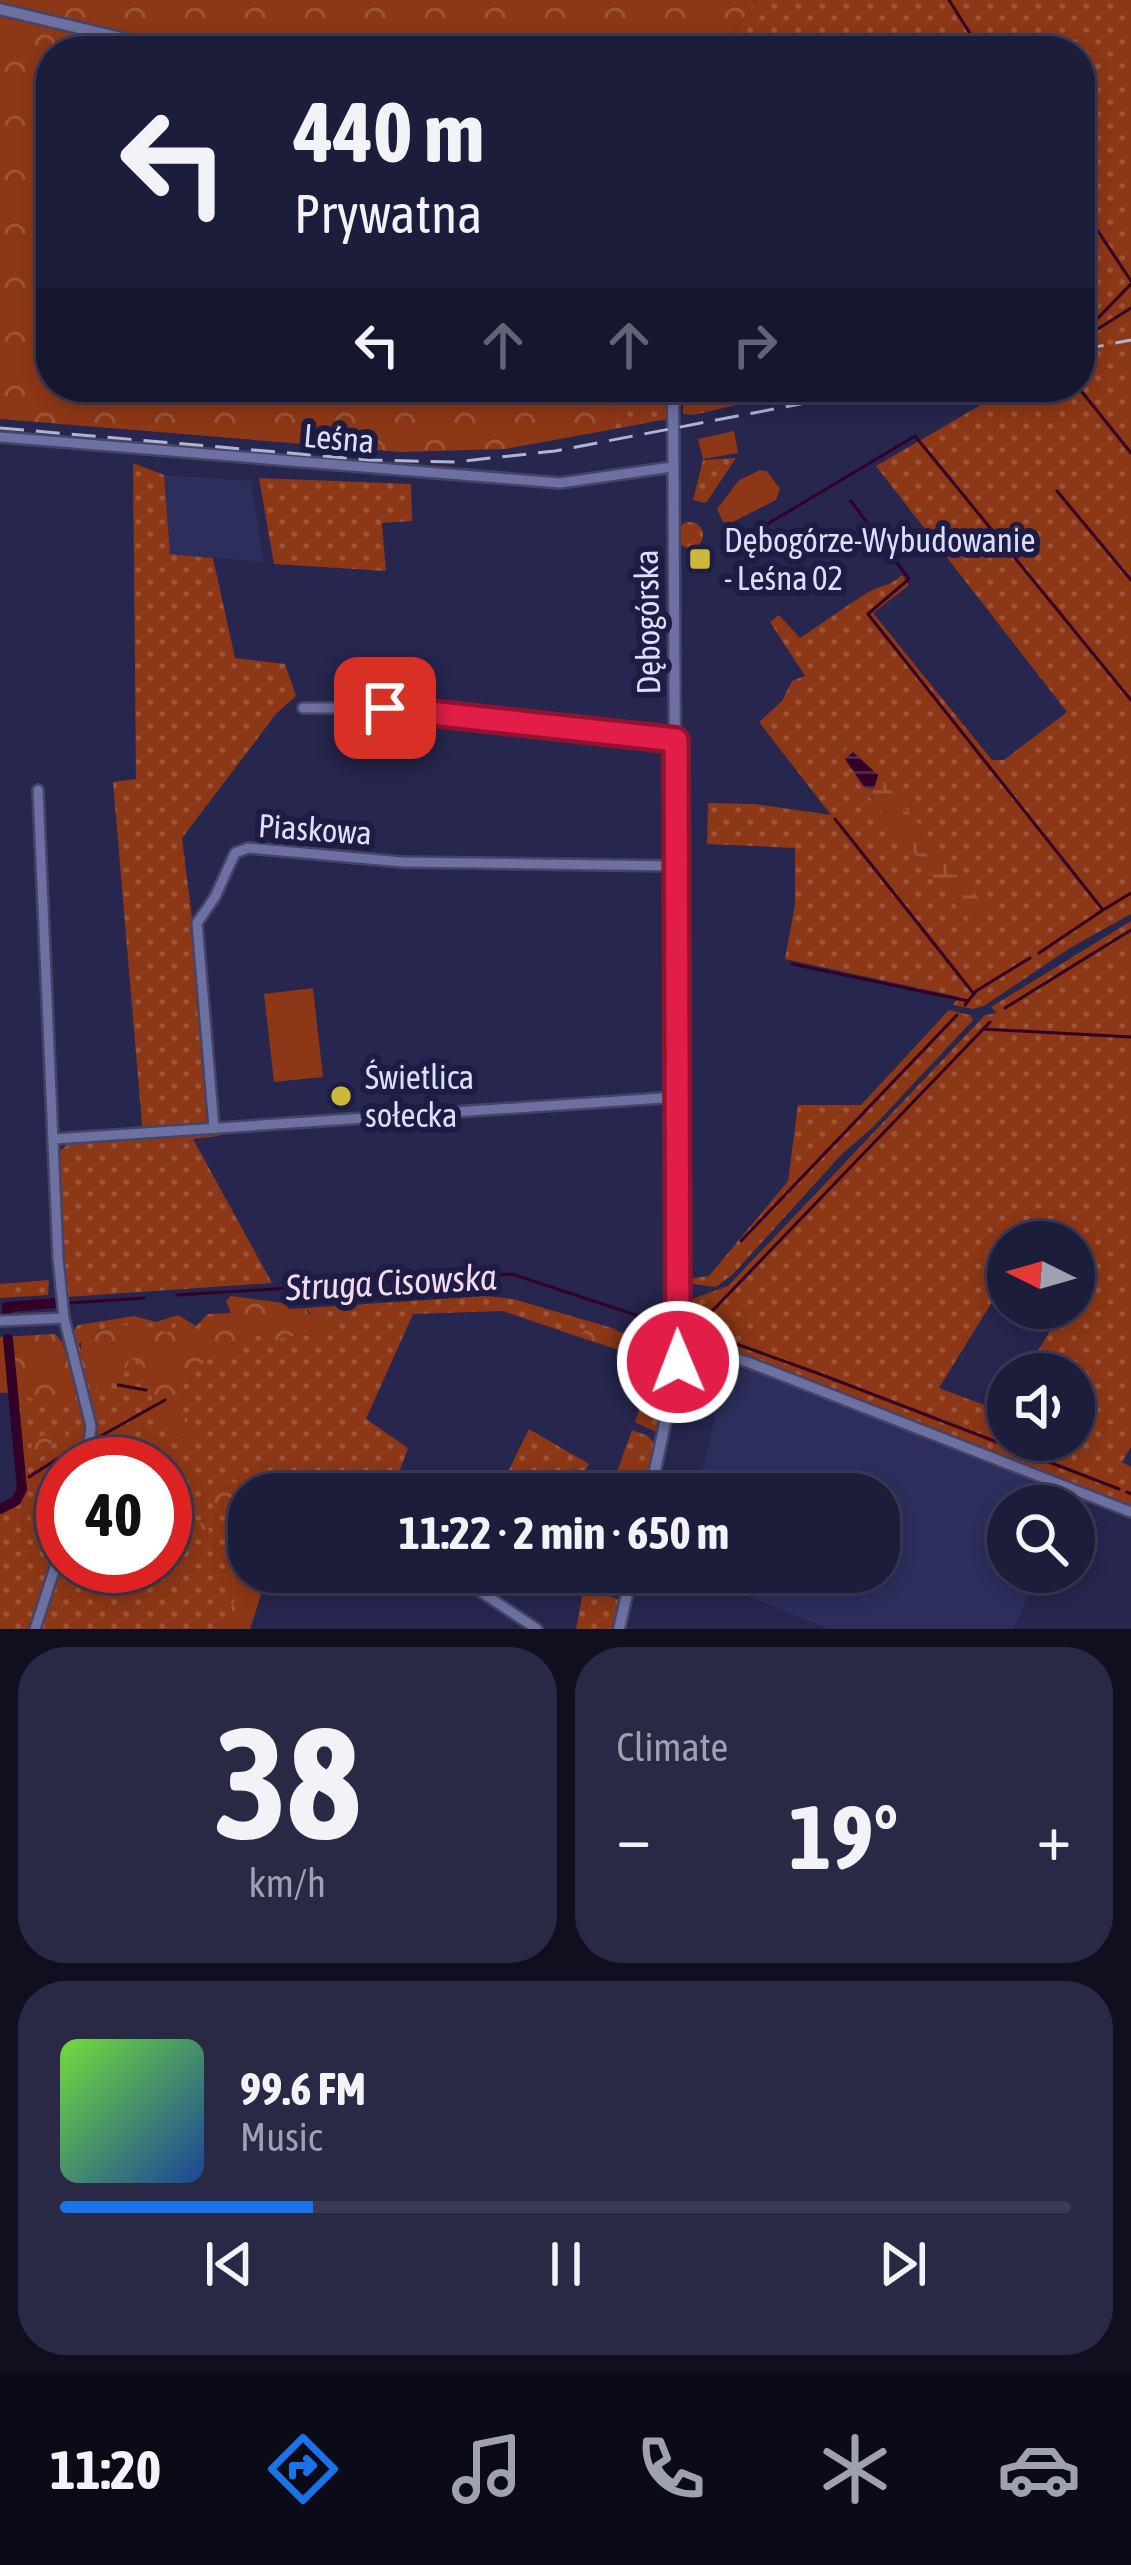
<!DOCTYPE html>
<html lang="en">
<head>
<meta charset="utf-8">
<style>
  body { margin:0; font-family:"Asap Condensed",sans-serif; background:#292946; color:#f1f3f6; height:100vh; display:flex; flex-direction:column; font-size:45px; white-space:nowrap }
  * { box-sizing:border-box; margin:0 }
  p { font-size:39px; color:#a0a1af }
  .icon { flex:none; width:66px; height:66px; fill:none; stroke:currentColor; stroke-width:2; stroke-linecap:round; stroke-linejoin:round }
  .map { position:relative; height:1629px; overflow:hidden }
  .panel { display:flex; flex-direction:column; gap:18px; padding:18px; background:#0f0f20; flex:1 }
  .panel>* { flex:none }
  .hud { position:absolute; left:36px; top:36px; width:1059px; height:366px; border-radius:48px; box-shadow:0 6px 18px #0003,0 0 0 3px #3a3a55; background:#1c1c3b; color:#f1f3f6; overflow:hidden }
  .needle { width:78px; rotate:275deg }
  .fabs { position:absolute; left:987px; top:1221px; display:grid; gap:24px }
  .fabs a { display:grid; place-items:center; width:108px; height:108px; border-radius:50%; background:#1c1c3b; box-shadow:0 6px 18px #0003,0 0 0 3px #3a3a55; font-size:60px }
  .speed { position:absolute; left:36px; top:1437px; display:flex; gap:24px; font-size:60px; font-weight:700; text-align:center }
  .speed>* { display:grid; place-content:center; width:156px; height:156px; border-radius:50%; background:#1c1c3b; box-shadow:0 6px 18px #0003,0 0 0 3px #3a3a55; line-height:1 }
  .speed .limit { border:18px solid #d22; background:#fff; color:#111 }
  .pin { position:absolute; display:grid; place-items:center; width:102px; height:102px; color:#fff; margin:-51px; border-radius:24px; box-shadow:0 6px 18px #0006 }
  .me { position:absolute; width:132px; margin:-66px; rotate:359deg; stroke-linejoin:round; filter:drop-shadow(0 0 9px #0008) }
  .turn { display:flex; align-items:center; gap:42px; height:252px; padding:0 60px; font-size:54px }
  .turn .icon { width:156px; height:156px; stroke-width:2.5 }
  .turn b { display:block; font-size:84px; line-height:102px }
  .lanes { display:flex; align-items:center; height:114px; padding:0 60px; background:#0003; justify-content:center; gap:60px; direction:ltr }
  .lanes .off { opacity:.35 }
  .big { font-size:90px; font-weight:700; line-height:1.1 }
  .panel .widget { flex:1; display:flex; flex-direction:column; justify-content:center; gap:18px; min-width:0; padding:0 42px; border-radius:48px; background:#292946 }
  .panel .dial { align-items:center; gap:0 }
  .dial b { font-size:156px; line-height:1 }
  .song { display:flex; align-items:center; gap:36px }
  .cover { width:144px; height:144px; border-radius:18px; background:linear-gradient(135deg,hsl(100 70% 55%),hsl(220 70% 35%)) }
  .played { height:12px; border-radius:6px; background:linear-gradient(90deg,#1a73e8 25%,#3a3a55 25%) }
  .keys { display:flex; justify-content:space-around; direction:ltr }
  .heat { display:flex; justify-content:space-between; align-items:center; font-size:66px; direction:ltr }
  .panel .tiles { flex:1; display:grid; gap:18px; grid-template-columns:1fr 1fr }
  .widget:last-child { grid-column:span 2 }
  .trip { position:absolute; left:228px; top:1473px; width:672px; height:120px; border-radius:48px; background:#1c1c3b; box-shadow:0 6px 18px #0003,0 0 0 3px #3a3a55; font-weight:700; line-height:120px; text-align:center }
  .tabs { display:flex; height:192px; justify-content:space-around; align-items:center; background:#0b0b18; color:#a0a1af }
  .tabs .icon { width:84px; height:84px }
  .tabs .selected { color:#1a73e8 }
  .tabs b { font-size:54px; color:#f1f3f6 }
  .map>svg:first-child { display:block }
</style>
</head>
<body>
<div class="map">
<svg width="1131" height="1629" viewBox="0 0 1131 1629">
  <defs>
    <pattern id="grass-dots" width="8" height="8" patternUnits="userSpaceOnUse" patternTransform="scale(3)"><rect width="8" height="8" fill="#8c3716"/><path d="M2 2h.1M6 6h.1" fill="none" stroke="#9c5439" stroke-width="1.8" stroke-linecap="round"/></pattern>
    <pattern id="forest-crowns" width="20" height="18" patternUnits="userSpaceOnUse" patternTransform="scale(3)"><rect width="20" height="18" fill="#8c3716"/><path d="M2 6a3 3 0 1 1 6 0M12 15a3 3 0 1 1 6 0" fill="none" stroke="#9c5439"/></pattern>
    <pattern id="wetland-marsh" width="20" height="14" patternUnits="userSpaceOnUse" patternTransform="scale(3)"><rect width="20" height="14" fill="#8c3716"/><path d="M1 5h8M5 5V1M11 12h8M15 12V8" fill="none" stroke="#9c5439"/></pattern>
    <pattern id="water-rules" width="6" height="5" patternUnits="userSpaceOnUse" patternTransform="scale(3)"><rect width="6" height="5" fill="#330127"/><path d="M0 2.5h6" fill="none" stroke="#502647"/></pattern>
  </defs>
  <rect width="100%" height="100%" fill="#26264f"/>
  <g fill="#2e2e5d">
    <polygon points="164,475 251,481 264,562 169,554"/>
    <polygon points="712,1357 788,1382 1073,1497 1069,1506 1008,1506 1008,1572 1039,1572 1013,1629 829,1629 688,1572 879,1572 879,1494 697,1494 714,1422 713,1374 709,1372"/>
  </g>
  <g fill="url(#grass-dots)" fill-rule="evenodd">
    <path d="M756 0H1131V914L1070 948 984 1006 973 1009 953 1005 959 997 785 959 795 904V848L707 844 708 803 755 804 831 815 759 722 782 701 792 681 805 676 770 622 779 615 800 638C823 623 844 607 867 593 880 585 891 586 902 575L909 585 873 613 992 760H1004L1067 712 876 466 986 402 984 387H1080V51H721Z"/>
    <polygon points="619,387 666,387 667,419 609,430"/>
    <polygon points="683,387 815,387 693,415 683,414"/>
    <polygon points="736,458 706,503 693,500 703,460"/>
    <polygon points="133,463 164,475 170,554 213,558 235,658 285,664 296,696 276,714 182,838 219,1136 193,1139 272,1283 67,1297 59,1151 72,1142 143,1136 113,782 136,779"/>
    <polygon points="259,478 411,484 412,521 382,523 386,571 274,564"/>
    <circle cx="690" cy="535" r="13"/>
    <path d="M1131 921V1447L1122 1462 1131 1467V1508L800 1378 710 1345 683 1343 684 1302 728 1286 985 1015 997 1013 991 1007ZM1008 1242H1074V1308H1008ZM992 1302 1050 1331 1024 1374H1074V1440H1008V1414L939 1388Z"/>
    <polygon points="949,1010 970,1015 973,1020 872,1128 841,1155 733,1274 716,1287 686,1283 687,1279 709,1276 788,1181 798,1105 861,1105"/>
    <polygon points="49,1280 48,1295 0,1298 0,1284"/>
    <path d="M486 1296 513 1299 619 1330C603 1330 590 1321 579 1337L503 1311 413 1314 366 1419 408 1448 391 1494H330L296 1471 288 1494H249V1572H268L250 1629H39L63 1555V1566H165V1464H93L98 1434 72 1332 78 1325 134 1316 156 1322 178 1315 196 1326 208 1314 231 1313 228 1319 200 1333 179 1326 166 1333C140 1325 97 1321 79 1344L88 1380 98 1360 311 1314 306 1308Z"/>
    <polygon points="642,1337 673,1351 671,1373 656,1432 635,1422 653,1371 648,1359 622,1351 640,1350 645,1343"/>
    <polygon points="77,1388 87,1440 85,1464 63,1464 63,1530 30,1629 0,1629 0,1512 17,1503 25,1491 15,1392"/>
    <polygon points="529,1429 589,1464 583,1474 574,1469 566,1481 561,1478 551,1494 497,1494"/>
    <polygon points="632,1430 648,1436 655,1444 645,1494 609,1494"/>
    <polygon points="584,1587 620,1600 615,1629 576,1629"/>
  </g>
  <g fill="url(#forest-crowns)">
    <polygon points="0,0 756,0 721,51 51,51 51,387 619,387 609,430 505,449 400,452 0,419"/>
    <path d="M231 1296 284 1303 289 1309 306 1308 308 1313 324 1318 325 1330 314 1337 300 1334 275 1340 251 1334 238 1344 223 1347 227 1349 223 1357H209L175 1395 193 1431 188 1441 181 1430C137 1436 166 1367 130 1358L124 1374 100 1385 93 1396 81 1362V1339C104 1325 145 1319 166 1333L184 1321 200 1332 214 1320 228 1319 231 1313 226 1301Z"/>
    <polygon points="596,1326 642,1337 645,1343 637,1351 622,1351 579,1337 586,1329"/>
    <polygon points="55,1334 62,1342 79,1394 47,1405 15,1392 0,1393 0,1337"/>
    <polygon points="123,1420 131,1427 122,1443 118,1462 103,1464 94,1458 98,1434"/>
    <polygon points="58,1430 66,1433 67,1441 52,1440 49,1454 33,1460 30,1453 34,1439"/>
    <polygon points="628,1453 634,1454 637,1472 644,1483 641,1494 623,1494 618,1489"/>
    <polygon points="53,1478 63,1485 58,1510 63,1522 39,1527 29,1517 42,1496 41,1482"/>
    <polygon points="234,1482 240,1486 241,1494 251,1494 249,1572 268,1572 250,1629 221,1629 235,1599 237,1581 224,1577 245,1544 243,1535 233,1530 231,1513 221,1513 210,1499 217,1488"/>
    <polygon points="165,1506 191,1523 202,1523 210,1531 202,1538 188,1533 175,1534 165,1518"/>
  </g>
  <polygon fill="url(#wetland-marsh)" points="848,746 857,748 984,905 980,920 971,921 958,908 849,772 840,757"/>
  <g fill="#8c3716">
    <polygon points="734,431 738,453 703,459 698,439"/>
    <polygon points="760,470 767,471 780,489 776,500 725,526 717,509 739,480"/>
    <polygon points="313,988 323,1077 274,1082 264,994"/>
  </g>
  <polygon fill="url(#water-rules)" points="853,752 878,775 874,789 864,787 845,759"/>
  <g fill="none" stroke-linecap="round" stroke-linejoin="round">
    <g stroke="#330127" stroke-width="3">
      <polyline points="949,0 981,51"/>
      <polyline points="1080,204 1131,281"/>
      <polyline points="1093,332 1131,308"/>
      <polyline points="1092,340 1095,321 1131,284"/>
      <polyline points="1080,372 1083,365"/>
      <polyline points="1078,387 1131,453"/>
      <polyline points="1057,491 1131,580"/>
      <polyline points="851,501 909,579 868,614 1103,910 1039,953"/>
      <polyline points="744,538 915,436 1131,700"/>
      <polyline points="835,819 974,994"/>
      <polyline points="1103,910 1131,893"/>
      <polyline points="792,964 968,1001"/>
      <polyline points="965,1005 976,991 1030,958"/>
      <polyline points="1005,1008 1131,930"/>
      <polyline points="983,1029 1131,1037"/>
      <polyline points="741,1241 957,1015"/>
      <polyline points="177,1295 512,1274 669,1326"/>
      <polyline points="70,1303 144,1298"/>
      <polyline points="684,1330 728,1341 817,1373 1119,1489"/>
      <polyline points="692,1332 990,1022"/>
      <polyline points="118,1385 146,1390"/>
      <polyline points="99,1437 165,1400"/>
      <polyline points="29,1477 85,1441"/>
      <polyline points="1127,1492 1131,1494"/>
    </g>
    <g stroke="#330127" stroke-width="10">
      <polyline points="7,1314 7,1307 56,1303"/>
      <polyline points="0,1509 16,1501 22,1489 8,1339"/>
    </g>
    <defs>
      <g id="minor">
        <polyline points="0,437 560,483 672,467"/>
        <polyline points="303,708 385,708 676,740"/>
        <polyline points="38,790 58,1258 64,1318 91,1426 87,1464"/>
        <polyline points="214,1128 197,923 215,897 235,853 248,848 402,862 677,866"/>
        <polyline points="54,1139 678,1097"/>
        <polyline points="0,1321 64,1318"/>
        <polyline points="678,1345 710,1350 750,1363 1131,1512"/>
        <polyline points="451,1572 537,1629"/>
        <polyline points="35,1629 63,1543"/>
      </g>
      <g id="tertiary">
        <polyline points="0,9 176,51"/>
        <polyline points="650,1494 678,1362 673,387"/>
        <polyline points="619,1629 632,1572"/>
      </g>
    </defs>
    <use href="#minor" stroke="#454467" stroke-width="14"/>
    <use href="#tertiary" stroke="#454467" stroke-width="15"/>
    <use href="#minor" stroke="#6d71a1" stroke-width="9"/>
    <use href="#tertiary" stroke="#6d71a1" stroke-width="10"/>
    <g stroke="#b0b3d1" stroke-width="3" stroke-dasharray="24 12" stroke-linecap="butt">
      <polyline points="1080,350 1131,340"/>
      <polyline points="0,428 370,460 455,462 555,451 889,387"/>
    </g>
  </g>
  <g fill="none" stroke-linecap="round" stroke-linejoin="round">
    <defs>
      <polyline id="route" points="385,708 676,740 678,1362"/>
    </defs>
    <use href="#route" stroke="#92132f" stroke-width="30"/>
    <use href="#route" stroke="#e11d48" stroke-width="21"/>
  </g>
  <g fill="#cdb938" stroke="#1c1c44" stroke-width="4.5">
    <rect x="688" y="547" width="24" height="24" rx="6"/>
    <circle cx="341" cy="1096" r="12"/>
  </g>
  <g text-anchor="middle" stroke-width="12" stroke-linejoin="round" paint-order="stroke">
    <g font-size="33" fill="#dcdffa" stroke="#1c1c44">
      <text transform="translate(339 438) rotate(5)" y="12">Leśna</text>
      <text transform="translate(647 622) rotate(-91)" y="12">Dębogórska</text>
      <text transform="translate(315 829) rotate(4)" y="12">Piaskowa</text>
    </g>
    <g font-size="33" fill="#dcdffa" stroke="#1c1c44" text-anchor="start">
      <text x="724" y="552">Dębogórze-Wybudowanie<tspan x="724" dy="38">- Leśna 02</tspan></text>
      <text x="365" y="1089">Świetlica<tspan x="365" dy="38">sołecka</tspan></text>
    </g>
    <g font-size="36" font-style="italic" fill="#f5daeb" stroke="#1c1c44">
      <text transform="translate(391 1282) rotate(-3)" y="13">Struga Cisowska</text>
    </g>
  </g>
</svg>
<div class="fabs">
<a><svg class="needle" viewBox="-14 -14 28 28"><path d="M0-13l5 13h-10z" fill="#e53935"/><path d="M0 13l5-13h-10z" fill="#a0a1af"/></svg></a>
<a><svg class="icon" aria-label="sound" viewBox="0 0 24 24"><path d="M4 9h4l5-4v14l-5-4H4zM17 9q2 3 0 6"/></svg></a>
<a><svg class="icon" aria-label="search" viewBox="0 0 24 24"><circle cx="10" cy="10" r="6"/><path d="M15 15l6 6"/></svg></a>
</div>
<div class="speed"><div class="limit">40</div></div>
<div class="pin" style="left:385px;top:708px;background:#d93025"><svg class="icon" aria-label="arrive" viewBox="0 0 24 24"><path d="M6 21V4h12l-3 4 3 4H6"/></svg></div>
<svg class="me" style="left:678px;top:1362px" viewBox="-20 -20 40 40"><circle r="17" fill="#e11d48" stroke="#fff" stroke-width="3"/><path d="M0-11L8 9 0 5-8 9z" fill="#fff"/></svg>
<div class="trip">11:22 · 2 min · 650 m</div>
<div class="hud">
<div class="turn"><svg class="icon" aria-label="left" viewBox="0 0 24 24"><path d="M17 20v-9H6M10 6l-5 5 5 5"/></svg><div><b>440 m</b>Prywatna</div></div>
<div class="lanes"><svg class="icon" aria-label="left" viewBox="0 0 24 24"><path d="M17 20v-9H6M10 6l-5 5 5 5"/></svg><svg class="icon off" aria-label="ahead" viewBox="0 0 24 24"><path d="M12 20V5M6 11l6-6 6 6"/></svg><svg class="icon off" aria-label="ahead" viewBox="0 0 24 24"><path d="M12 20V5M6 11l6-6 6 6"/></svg><svg class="icon off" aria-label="right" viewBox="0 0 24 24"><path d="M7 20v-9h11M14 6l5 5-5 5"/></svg></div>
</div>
</div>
<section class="panel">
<div class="tiles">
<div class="widget dial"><b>38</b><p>km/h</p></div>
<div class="widget"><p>Climate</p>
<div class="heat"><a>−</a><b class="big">19°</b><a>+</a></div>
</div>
<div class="widget">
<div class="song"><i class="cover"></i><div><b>99.6 FM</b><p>Music</p></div></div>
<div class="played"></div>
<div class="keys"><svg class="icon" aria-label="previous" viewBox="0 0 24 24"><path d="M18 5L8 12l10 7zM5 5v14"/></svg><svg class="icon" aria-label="pause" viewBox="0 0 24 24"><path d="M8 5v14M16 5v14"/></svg><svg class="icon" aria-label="next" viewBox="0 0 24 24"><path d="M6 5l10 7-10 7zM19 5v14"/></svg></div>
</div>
</div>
</section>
<nav class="tabs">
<b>11:20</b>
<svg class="icon selected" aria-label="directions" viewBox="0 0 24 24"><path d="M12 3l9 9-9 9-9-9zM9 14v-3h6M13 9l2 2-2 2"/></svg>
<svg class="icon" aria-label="music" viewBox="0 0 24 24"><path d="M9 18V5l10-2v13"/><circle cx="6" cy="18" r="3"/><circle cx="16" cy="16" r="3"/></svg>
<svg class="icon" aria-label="phone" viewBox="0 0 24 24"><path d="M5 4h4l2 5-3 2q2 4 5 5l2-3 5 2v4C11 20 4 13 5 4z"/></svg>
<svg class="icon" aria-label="climate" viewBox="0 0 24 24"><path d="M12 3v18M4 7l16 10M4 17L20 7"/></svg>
<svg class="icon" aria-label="car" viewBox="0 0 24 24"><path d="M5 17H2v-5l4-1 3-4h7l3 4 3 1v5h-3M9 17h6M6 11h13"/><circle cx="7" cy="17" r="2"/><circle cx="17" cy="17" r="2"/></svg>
</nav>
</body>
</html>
